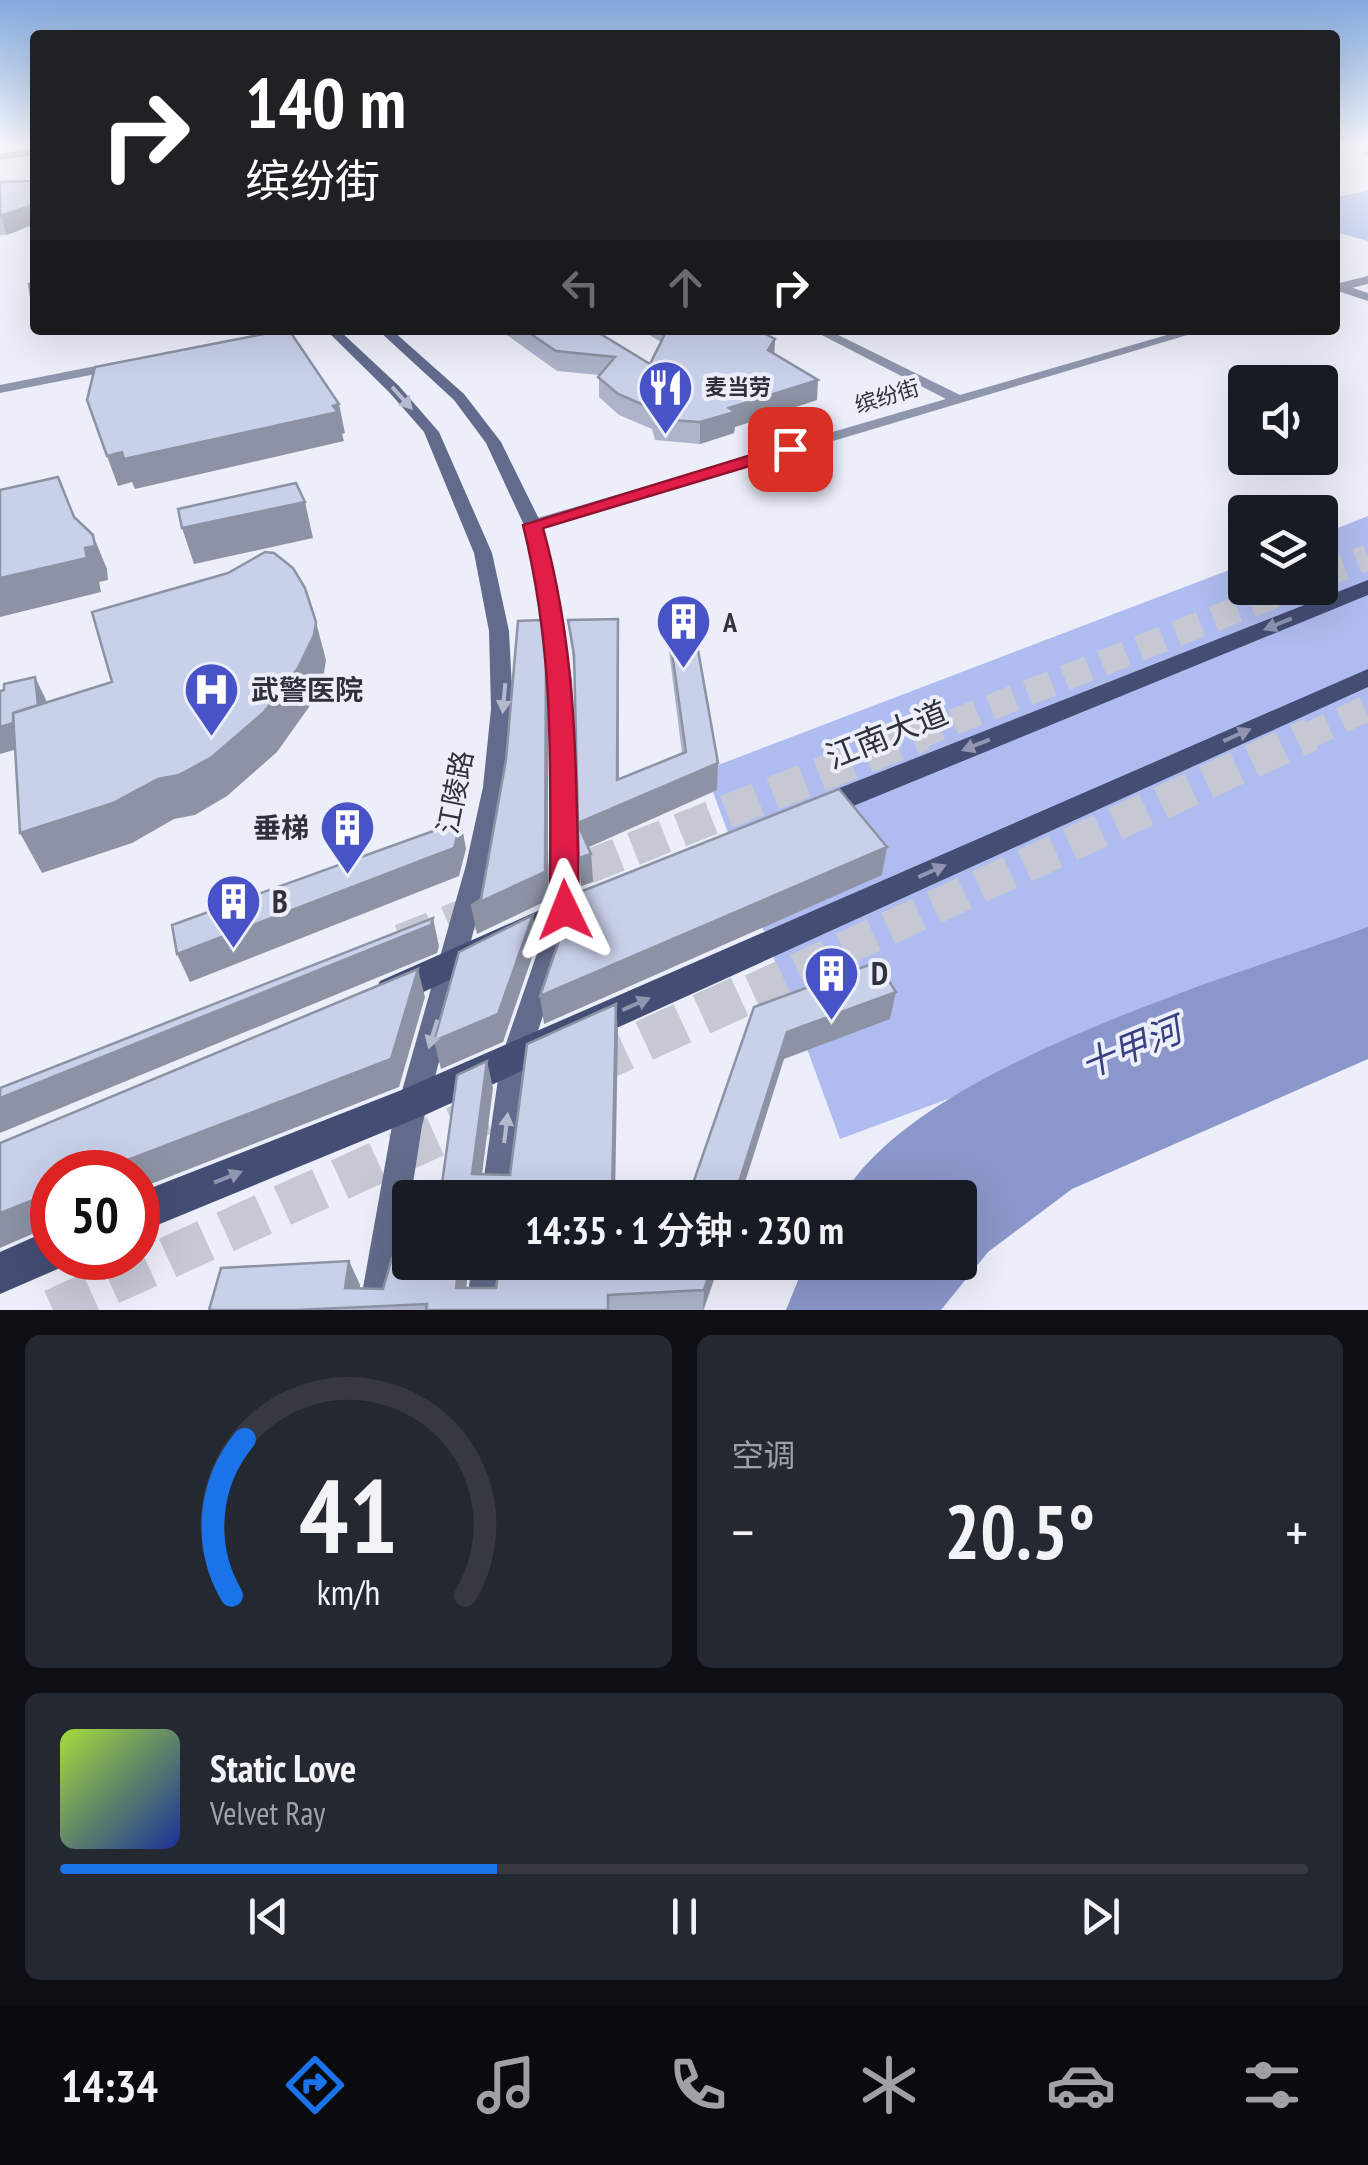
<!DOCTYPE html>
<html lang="zh">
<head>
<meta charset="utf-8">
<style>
  body { margin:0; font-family:"PT Sans Narrow","Noto Sans SC",sans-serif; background:#242831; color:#f1f3f6; height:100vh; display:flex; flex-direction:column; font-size:38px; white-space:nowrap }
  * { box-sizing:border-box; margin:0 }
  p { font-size:32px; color:#9ea1a6 }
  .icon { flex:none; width:55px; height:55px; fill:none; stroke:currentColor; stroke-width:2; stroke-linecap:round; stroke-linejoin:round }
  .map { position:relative; height:1310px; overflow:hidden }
  .side { display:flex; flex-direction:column; gap:25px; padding:25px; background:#0d0f14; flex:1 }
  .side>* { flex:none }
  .top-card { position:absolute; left:30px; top:30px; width:1310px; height:305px; border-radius:10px; box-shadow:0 10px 40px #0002; background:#202124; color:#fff; overflow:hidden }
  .fabs { position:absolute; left:1228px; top:365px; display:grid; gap:20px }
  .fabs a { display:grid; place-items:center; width:110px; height:110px; border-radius:10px; background:#171b24; box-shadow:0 10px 40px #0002; font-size:50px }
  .speed { position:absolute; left:30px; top:1150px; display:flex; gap:20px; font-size:50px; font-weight:700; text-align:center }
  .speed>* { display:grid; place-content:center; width:130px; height:130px; border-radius:50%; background:#171b24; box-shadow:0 10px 40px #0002; line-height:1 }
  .speed .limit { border:15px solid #d22; background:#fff; color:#111 }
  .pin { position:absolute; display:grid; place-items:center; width:85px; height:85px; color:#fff; margin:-42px; border-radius:20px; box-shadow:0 5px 15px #0006 }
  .me { position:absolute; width:110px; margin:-55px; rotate:358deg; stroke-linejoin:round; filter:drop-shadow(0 0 8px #0008) }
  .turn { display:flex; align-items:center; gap:35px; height:210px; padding:0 50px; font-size:45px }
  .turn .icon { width:130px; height:130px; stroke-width:2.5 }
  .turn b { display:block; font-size:70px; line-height:85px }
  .lanes { display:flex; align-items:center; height:95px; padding:0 50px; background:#0003; justify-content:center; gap:50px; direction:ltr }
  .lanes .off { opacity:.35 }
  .big { font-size:75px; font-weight:600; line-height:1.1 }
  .side .tile { flex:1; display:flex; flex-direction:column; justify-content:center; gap:15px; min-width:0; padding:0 35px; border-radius:15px; background:#242831 }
  .side .dial { align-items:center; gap:0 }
  .dial svg { height:260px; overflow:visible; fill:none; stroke:#363941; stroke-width:7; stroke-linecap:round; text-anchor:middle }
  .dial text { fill:#f1f3f6; stroke:none }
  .song { display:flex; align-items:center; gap:30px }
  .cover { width:120px; height:120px; border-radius:15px; background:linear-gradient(135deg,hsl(80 70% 55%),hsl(230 70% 35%)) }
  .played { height:10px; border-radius:5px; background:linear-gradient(90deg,#1a73e8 35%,#363941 35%) }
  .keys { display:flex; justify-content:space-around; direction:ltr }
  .heat { display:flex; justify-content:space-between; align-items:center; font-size:55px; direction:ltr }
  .side .tiles { flex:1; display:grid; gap:25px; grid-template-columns:1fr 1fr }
  .tile:last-child { grid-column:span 2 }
  .trip { position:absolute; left:392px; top:1180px; width:585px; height:100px; border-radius:10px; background:#171b24; box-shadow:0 10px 40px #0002; font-weight:600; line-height:100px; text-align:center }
  .tab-bar { display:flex; height:160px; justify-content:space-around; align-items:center; background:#090b0e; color:#9ea1a6 }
  .tab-bar .icon { width:70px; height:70px }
  .tab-bar .selected { color:#1a73e8 }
  .tab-bar b { font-size:45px; color:#f1f3f6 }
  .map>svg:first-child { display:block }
</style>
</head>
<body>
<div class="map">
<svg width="1368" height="1310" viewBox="0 0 1368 1310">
  <rect width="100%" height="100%" fill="#eceffa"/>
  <g fill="#afbcef">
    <polygon points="1368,191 1368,241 1335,232 1335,197"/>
    <polygon points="1368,516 1368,943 840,1139 705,770 1245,564 1245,588 1320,588 1320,535"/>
  </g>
  <path fill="#8b97ca" d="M1368 927V1059L1072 1189 988 1252 941 1310H786L805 1263 960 1262V1198L842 1197C917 1067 1227 979 1368 927Z"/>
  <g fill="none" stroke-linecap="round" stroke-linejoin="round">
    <g stroke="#c6c9d4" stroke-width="26" stroke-dasharray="26 14" stroke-linecap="butt">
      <polyline points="1320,576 1368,557"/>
      <polyline points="916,737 1292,588"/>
      <polyline points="1305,737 1368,708"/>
    </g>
    <g stroke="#c6c9d4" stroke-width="34" stroke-dasharray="34 16" stroke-linecap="butt">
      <polyline points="401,941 923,734"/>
      <polyline points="752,991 1311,734"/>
    </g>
    <g stroke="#c6c9d4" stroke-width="42" stroke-dasharray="42 21" stroke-linecap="butt">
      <polyline points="587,1067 757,989"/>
      <polyline points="53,1310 484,1114"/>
    </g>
    <g fill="#9096ad" fill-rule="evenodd">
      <polygon points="1368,276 1368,284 1335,292 1335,284"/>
      <polygon points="812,330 828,330 960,395 1184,330 1204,330 539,529 527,529 524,525 527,521 946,399"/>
    </g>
    <g fill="#9096ad" fill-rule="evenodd">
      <polygon points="1335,282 1368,293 1368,301 1335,290"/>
      <polygon points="121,361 128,365 126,368 0,393 0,385"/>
    </g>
    <g fill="#636b8c" fill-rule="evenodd">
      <polygon points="35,149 35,155 0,160 0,154"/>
      <polygon points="326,330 339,330 399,386 439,432 492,553 509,631 513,709 506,787 491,865 422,1126 393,1310 359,1310 392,1126 466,865 483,787 491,709 489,631 474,553 424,432 389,392"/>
      <polygon points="378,330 392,330 464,394 501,442 542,525 556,579 572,681 578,910 529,1058 513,1198 481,1198 501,1058 552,910 552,681 538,579 524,525 486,443 454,400"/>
      <polygon points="472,1262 506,1262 500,1310 466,1310"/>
    </g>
    <g fill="#444d74" fill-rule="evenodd">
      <polygon points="1368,580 1368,595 824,818 814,821 804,818 799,810 804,802"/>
      <polygon points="1368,669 1368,687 425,1115 138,1233 138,1193 399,1091"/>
      <polygon points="601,883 612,887 617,896 612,905 404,1001 392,1006 380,1001 375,991 380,981"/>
      <polygon points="52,1229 52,1258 70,1258 67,1265 0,1294 0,1252"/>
    </g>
  </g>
  <g fill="#adb3c9">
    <polygon points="1367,144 1368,144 1368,156 1363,155"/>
    <polygon points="0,182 7,235 0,235"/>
    <polygon points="500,330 594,330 650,364 661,342 641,330 758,330 775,339 774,354 817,400 735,427 734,433 700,444 655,440 652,429 619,415 599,397 599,375 557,371"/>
    <polygon points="667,617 717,790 588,847 591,854 593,882 581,886 579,858 574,670 568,620 619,645 619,779 682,753 668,643"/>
    <polygon points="349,1261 360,1285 359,1289 383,1289 496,1288 720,1262 704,1310 209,1310"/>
  </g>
  <g fill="#8d92a4">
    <polygon points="35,204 35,224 7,235 1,216"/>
    <polygon points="775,339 774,358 768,350"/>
    <polygon points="818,380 817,400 735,427 734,433 700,444 700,422 729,408"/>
    <polygon points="339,404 345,433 342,434 344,441 135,489 132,482 118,486 107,456"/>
    <polygon points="305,502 313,538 194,564 182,528"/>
    <polygon points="93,535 107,569 108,580 99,582 101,592 0,617 0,578 86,548"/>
    <polygon points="618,619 619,805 718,763 717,790 580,851 578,823 617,780"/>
    <polygon points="316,622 326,660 324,673 309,707 277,752 227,796 195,815 174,819 132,843 42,873 20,833"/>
    <polygon points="546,654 548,681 548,900 477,934 471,906 545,872"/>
    <polygon points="35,677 46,700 51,739 0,754 0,727"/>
    <polygon points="461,821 466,849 459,876 190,982 177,954"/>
    <polygon points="887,847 882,875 544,1024 540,996"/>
    <polygon points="591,854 593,882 581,886 579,858"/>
    <polygon points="533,915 537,943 503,1042 441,1069 434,1041"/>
    <polygon points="433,918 439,946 437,953 0,1133 0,1098"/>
    <polygon points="418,969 425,997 399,1087 138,1189 138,1172 119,1172 120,1163"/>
    <polygon points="896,992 890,1019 784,1059 740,1198 734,1198 787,1032"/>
    <polygon points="616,1004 618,1032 615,1198 612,1198"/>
    <polygon points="487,1061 493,1088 479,1198 472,1174"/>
    <polygon points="33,1200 52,1219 52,1248 39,1231 0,1248 0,1213"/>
    <polygon points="349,1261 360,1285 357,1307 345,1288"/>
    <polygon points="459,1262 469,1262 464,1310 456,1288"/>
    <polygon points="713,1262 720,1262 703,1310 704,1290"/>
  </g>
  <g fill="#c9d0ea" stroke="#8d92a4" stroke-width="2.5">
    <polygon points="35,181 35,204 0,216 0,182"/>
    <polygon points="35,283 35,312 34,312 29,284"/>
    <polygon points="284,330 289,330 339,404 333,406 338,412 124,459 122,452 107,456 87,400 95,367"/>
    <polygon points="525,330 594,330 650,364 667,330 758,330 775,339 768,350 818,380 729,408 735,412 700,422 654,419 651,408 618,394 598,377 615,357 556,351"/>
    <polygon points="58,477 74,517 93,535 95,546 85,548 87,558 0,578 0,490"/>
    <polygon points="296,483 305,502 182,528 178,509"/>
    <polygon points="265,552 274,553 293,568 305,588 316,622 314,635 298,668 264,712 212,757 179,775 158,779 113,803 20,833 13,713 112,682 92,612 228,573"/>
    <polygon points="692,616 718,763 578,823 574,654 568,620 618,619 617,780 686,752 667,617"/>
    <polygon points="541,620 546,654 545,872 471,906 481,899 506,760 518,621"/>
    <polygon points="35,677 38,705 13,713 13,723 0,727 0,691 4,690 4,684"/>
    <polygon points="839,789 887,847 540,996 575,894"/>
    <polygon points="461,821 454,848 177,954 172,925"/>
    <polygon points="578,824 591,854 579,858"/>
    <polygon points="533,915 498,1014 434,1041 459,952"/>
    <polygon points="433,918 431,925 0,1098 0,1088"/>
    <polygon points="877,962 896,992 787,1032 734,1198 688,1198 754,1007"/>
    <polygon points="418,969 391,1059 120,1163 119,1172 52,1172 52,1219 35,1227 33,1200 0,1213 0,1143"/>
    <polygon points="616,1004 612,1198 440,1198 457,1075 487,1061 472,1174 510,1175 527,1044"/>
    <polygon points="410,1257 410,1262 459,1262 456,1288 496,1288 500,1262 713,1262 704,1290 608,1295 608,1310 426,1310 427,1304 296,1310 209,1310 221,1268 349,1261 345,1288 383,1289 392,1258"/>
  </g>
  <defs><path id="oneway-solid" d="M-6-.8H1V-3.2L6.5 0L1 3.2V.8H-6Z" transform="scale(2.5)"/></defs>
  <g fill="#b5bace">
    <use href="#oneway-solid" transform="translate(402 398) rotate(48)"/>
    <use href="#oneway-solid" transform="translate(504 698) rotate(95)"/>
    <use href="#oneway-solid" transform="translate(433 1034) rotate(107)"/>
    <use href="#oneway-solid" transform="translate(506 1128) rotate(-83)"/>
  </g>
  <g fill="#9096b0">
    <use href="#oneway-solid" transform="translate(1278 624) rotate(158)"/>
    <use href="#oneway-solid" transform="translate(1237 735) rotate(-24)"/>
    <use href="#oneway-solid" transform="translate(976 745) rotate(158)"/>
    <use href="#oneway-solid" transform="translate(932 871) rotate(-24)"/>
    <use href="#oneway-solid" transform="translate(636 1004) rotate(-24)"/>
    <use href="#oneway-solid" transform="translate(228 1177) rotate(-22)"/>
  </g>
  <linearGradient id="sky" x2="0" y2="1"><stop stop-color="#83a8dc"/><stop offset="0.44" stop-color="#f6f8fd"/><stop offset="1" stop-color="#f6f8fd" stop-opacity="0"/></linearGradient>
  <rect width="1368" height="328" fill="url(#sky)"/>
  <path fill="#e11d48" stroke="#92132f" stroke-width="2.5" d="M790 443 799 449 796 452 543 528C579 658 576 778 579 910L575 919H554L550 910C550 775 556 658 523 525Z"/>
  <defs>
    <symbol id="restaurant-pin" viewBox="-11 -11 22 30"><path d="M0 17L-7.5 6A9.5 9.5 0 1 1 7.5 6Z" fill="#4853c8" stroke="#eceffa"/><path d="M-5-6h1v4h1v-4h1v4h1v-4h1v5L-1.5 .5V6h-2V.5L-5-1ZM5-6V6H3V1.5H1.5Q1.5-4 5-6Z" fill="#fff"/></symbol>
    <symbol id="building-pin" viewBox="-11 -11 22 30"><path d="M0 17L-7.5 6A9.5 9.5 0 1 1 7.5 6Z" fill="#4853c8" stroke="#eceffa"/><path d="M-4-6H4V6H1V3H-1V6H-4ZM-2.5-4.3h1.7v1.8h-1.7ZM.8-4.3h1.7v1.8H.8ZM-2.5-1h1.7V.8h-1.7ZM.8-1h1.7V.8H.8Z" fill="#fff"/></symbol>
    <symbol id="hospital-pin" viewBox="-11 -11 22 30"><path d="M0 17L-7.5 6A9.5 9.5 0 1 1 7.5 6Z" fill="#4853c8" stroke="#eceffa"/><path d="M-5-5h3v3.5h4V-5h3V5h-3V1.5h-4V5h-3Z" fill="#fff"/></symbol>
  </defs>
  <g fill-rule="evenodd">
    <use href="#restaurant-pin" x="634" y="356" width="63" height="86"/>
    <use href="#building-pin" x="652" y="590" width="63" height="86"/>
    <use href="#hospital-pin" x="180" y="658" width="63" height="86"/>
    <use href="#building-pin" x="316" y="796" width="63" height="86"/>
    <use href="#building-pin" x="202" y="870" width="63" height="86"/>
    <use href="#building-pin" x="800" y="942" width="63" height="86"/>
  </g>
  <g text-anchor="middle" stroke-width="8" stroke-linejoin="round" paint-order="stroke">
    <g font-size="22" font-weight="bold" fill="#2f323c" stroke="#eceffa" text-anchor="start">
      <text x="705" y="395">麦当劳</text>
    </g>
    <g font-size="22" fill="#2f323c" stroke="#eceffa">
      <text transform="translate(887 396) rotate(-17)" y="8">缤纷街</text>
    </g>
    <g font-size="28" font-weight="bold" fill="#2f323c" stroke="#eceffa" text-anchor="start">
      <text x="723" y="632">A</text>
      <text x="251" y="700">武警医院</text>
      <text x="309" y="838" text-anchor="end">垂梯</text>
    </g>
    <g font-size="28" fill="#2f323c" stroke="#eceffa">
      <text transform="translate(455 792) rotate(-79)" y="10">江陵路</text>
    </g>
    <g font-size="32" fill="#2f323c" stroke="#eceffa">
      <text transform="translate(887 735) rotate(-22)" y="11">江南大道</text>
    </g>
    <g font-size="32" font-weight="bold" fill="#2f323c" stroke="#eceffa" text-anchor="start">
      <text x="272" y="913">B</text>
      <text x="871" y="985">D</text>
    </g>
    <g font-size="35" font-style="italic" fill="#374181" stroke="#eceffa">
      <text transform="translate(1131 1048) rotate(-22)" y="12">十甲河</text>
    </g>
  </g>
</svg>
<div class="fabs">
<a><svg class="icon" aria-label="sound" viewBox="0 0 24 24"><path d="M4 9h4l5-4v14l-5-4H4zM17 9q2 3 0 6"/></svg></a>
<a><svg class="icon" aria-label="layers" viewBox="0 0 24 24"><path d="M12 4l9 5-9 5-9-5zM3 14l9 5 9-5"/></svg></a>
</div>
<div class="speed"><div class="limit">50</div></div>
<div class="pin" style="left:790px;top:449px;background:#d93025"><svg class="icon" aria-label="arrive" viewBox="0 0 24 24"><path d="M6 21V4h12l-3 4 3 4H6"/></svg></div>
<svg class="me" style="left:565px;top:910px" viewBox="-20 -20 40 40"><path d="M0-17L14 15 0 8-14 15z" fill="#e11d48" stroke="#fff" stroke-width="4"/></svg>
<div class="trip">14:35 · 1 分钟 · 230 m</div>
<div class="top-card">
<div class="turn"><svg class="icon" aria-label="right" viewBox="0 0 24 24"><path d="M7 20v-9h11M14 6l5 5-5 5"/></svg><div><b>140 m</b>缤纷街</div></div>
<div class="lanes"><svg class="icon off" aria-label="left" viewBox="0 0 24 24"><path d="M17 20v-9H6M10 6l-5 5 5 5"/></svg><svg class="icon off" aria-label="ahead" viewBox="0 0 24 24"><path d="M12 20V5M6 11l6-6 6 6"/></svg><svg class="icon" aria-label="right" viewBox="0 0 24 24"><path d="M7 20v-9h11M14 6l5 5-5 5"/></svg></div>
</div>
</div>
<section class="side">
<div class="tiles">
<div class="tile dial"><svg viewBox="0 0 100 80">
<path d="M14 69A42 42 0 1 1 86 69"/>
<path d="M14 69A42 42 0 0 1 18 21" stroke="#1a73e8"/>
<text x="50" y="56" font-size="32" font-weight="700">41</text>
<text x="50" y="72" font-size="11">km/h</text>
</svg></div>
<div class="tile"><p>空调</p>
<div class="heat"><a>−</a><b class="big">20.5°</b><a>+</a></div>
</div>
<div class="tile">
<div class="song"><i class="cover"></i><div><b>Static Love</b><p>Velvet Ray</p></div></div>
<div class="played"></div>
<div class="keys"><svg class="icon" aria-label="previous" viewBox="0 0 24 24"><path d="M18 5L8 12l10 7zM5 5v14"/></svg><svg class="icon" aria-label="pause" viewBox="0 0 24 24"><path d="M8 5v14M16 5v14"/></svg><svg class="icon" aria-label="next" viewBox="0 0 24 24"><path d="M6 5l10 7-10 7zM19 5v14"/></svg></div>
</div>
</div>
</section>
<nav class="tab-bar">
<b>14:34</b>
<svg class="icon selected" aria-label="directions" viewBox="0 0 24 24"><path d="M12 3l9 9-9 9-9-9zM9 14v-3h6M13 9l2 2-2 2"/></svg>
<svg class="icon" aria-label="music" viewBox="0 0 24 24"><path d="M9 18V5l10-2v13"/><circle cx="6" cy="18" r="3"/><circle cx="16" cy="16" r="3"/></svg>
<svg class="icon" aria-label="phone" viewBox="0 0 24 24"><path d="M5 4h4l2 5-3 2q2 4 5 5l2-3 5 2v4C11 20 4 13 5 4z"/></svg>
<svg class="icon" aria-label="climate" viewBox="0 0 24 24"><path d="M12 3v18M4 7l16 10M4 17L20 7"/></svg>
<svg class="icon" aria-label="car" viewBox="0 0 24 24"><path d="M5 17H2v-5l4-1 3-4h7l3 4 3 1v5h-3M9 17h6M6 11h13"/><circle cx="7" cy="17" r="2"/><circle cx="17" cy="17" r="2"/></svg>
<svg class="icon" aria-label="filters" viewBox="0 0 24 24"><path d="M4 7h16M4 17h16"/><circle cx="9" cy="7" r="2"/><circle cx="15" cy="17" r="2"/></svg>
</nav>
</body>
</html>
